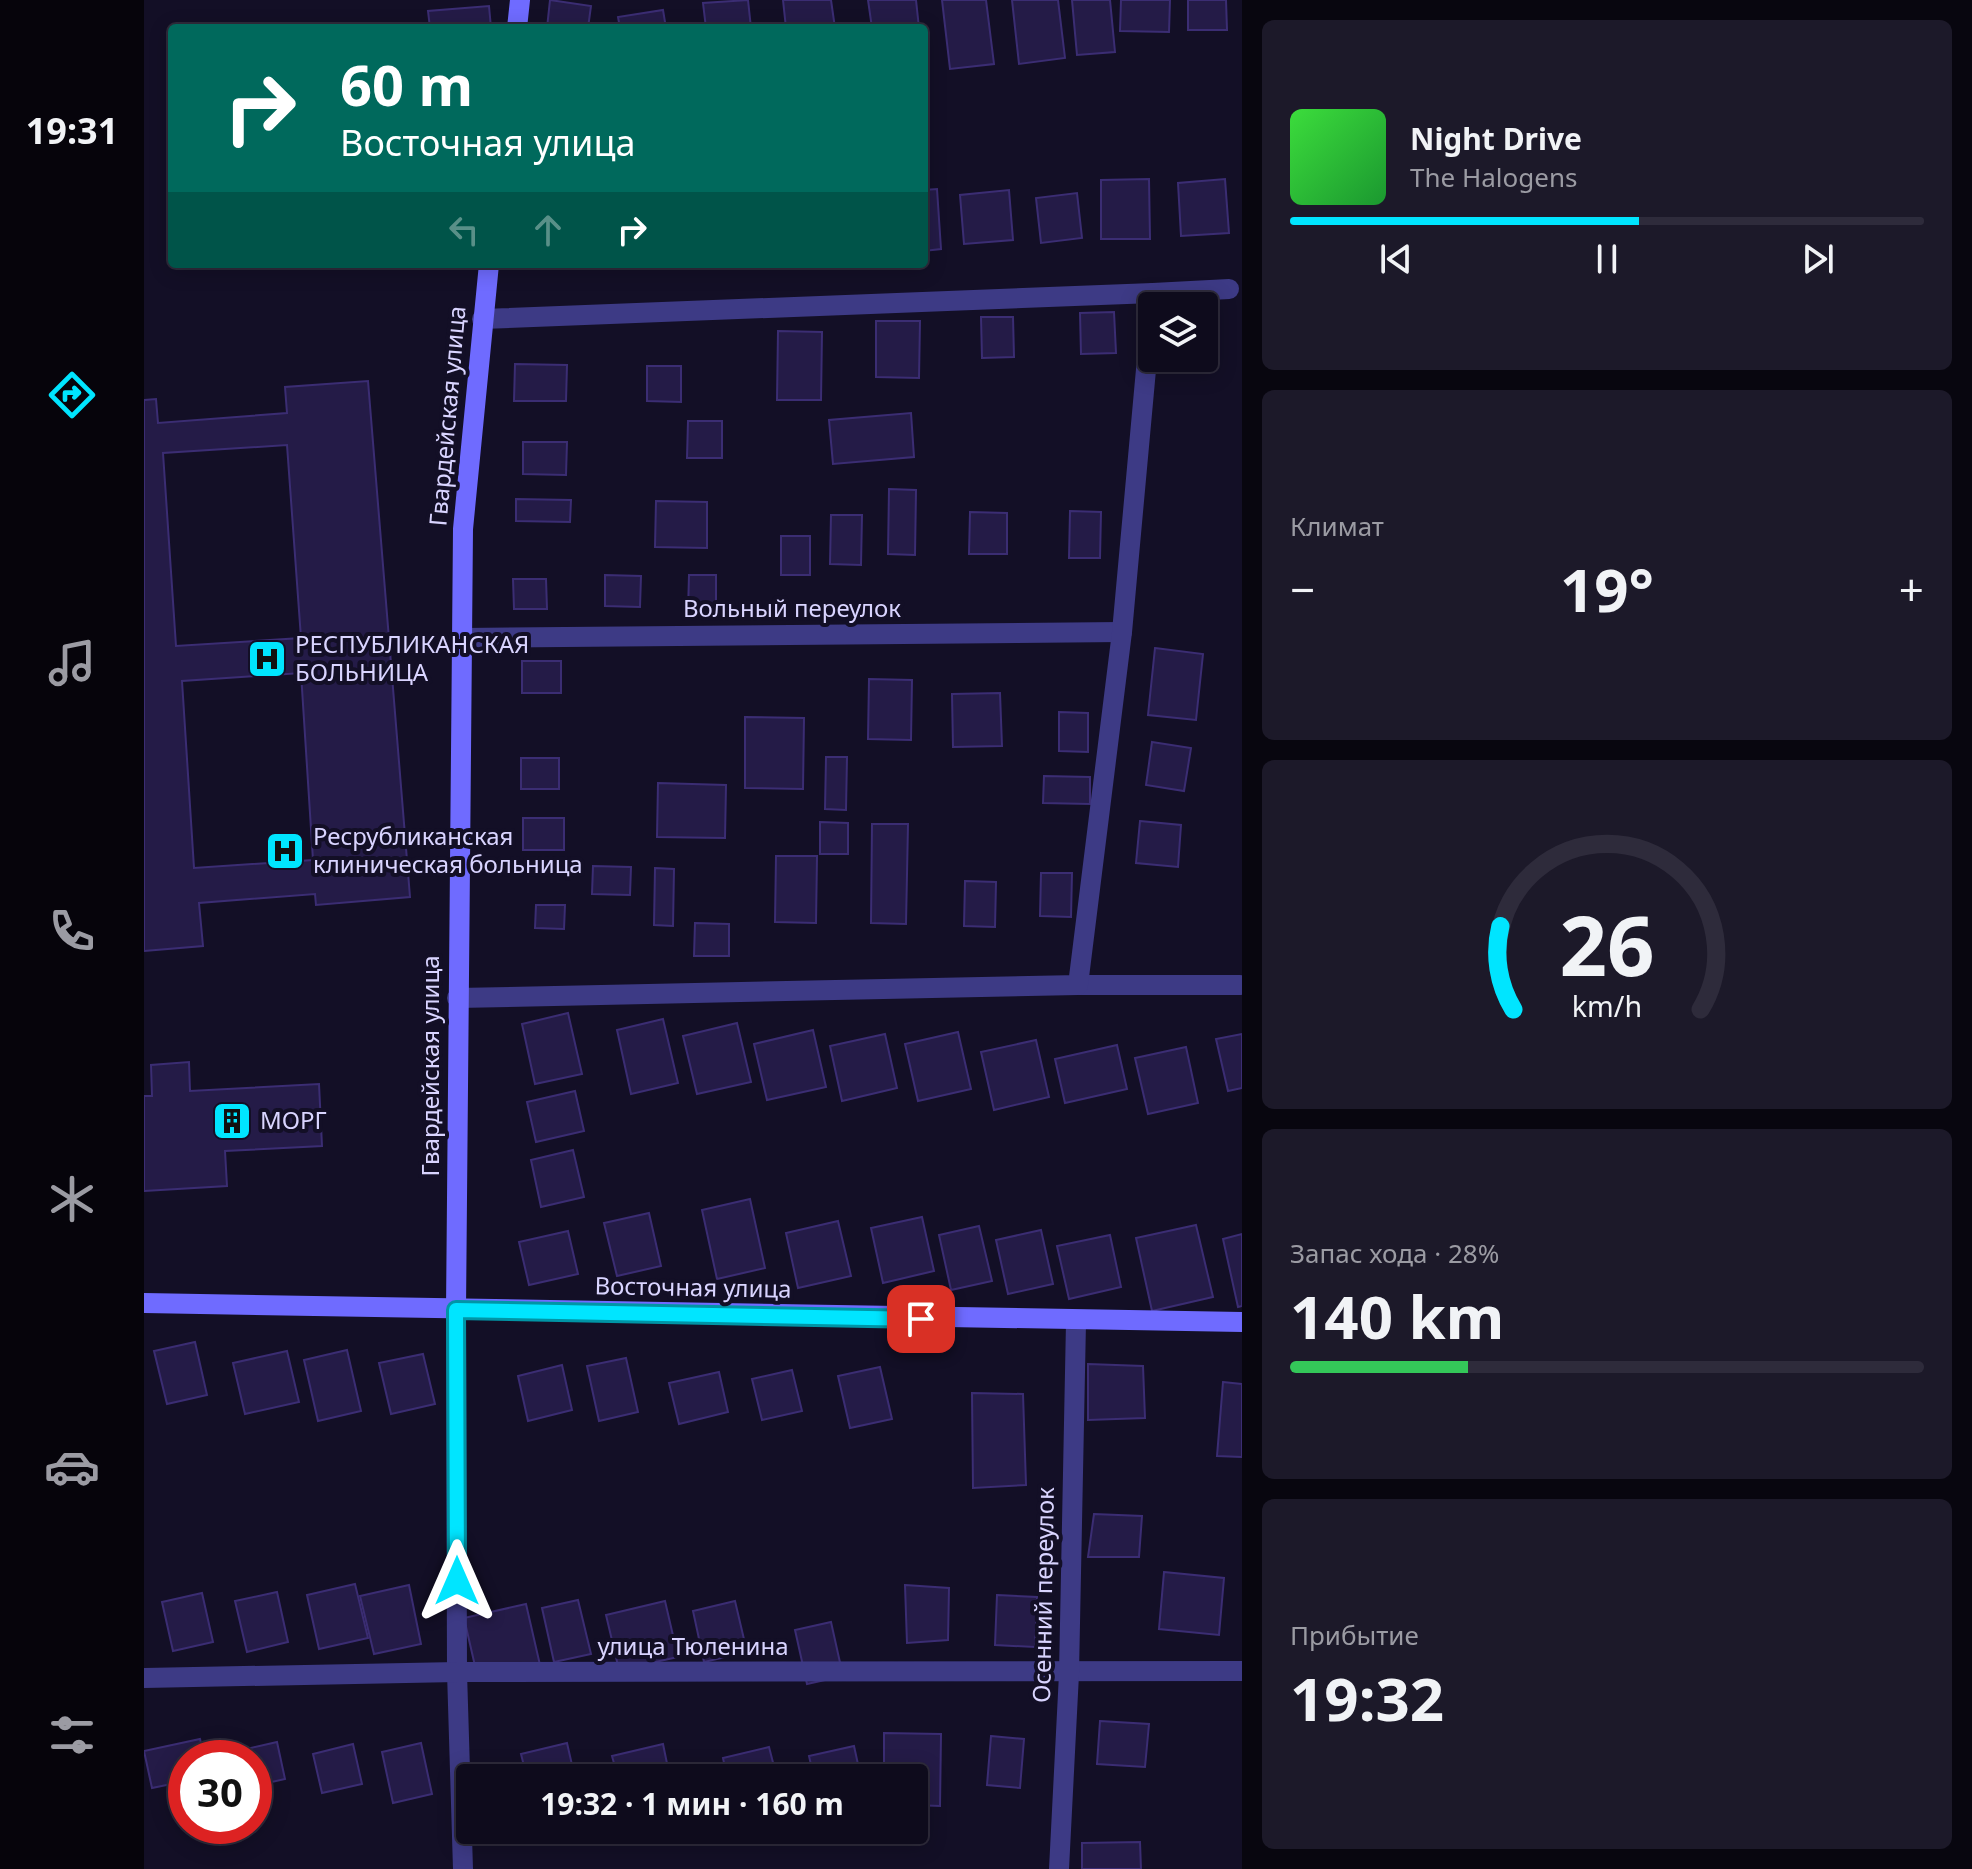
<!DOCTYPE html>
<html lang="ru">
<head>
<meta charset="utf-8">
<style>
  body { margin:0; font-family:"Noto Sans",sans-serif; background:#1c1929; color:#f1f3f6; height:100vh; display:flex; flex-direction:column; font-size:30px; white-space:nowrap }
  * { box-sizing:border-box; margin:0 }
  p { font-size:26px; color:#9b9ba3 }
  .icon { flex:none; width:44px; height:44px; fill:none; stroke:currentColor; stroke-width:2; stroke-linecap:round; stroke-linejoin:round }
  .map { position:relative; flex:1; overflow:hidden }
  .panel { display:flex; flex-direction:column; gap:20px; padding:20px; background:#08060f; width:730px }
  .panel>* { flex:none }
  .guide { position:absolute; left:24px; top:24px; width:760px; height:244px; border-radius:8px; box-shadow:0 4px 20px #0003,0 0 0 2px #2e2b3b; background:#00695c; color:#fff; overflow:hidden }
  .fabs { position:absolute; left:994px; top:292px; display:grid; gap:16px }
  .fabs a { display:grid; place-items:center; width:80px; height:80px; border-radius:8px; background:#0e0b1c; box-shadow:0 4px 20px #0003,0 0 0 2px #2e2b3b; font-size:40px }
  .speed { position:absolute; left:24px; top:1740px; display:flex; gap:16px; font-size:40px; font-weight:700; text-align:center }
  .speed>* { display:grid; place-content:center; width:104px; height:104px; border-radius:50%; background:#0e0b1c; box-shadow:0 4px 20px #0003,0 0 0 2px #2e2b3b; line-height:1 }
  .speed .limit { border:12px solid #d22; background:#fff; color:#111 }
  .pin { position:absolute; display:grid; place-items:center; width:68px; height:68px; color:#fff; margin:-34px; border-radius:16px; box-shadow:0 4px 12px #0006 }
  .me { position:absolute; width:88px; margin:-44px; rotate:0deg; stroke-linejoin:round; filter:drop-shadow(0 0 6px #0008) }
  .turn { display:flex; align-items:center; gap:28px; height:168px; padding:0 40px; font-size:36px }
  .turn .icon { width:104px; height:104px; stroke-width:2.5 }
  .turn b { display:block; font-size:56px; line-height:68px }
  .lanes { display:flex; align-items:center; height:76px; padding:0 40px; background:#0003; justify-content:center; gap:40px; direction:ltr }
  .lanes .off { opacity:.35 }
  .big { font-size:60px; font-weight:700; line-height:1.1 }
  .panel .tile { flex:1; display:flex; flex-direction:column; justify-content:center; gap:12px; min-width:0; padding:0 28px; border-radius:12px; background:#1c1929 }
  .panel .dial { align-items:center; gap:0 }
  .dial svg { height:208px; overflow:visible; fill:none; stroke:#2e2b3b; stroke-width:7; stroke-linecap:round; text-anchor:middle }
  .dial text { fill:#f1f3f6; stroke:none }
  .song { display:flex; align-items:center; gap:24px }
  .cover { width:96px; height:96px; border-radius:12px; background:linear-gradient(135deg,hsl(120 70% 55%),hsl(130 70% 35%)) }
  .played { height:8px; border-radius:4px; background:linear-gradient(90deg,#00e5ff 55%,#2e2b3b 55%) }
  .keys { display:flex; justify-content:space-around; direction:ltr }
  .heat { display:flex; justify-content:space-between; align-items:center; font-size:44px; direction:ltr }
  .charge { height:12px; border-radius:6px; background:linear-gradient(90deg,#34c759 28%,#2e2b3b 0) }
  .trip { position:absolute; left:312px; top:1764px; width:472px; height:80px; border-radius:8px; background:#0e0b1c; box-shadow:0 4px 20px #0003,0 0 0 2px #2e2b3b; font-weight:700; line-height:80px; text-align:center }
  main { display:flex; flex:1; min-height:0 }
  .dock { display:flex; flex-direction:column; width:144px; justify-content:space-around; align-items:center; background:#06040b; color:#9b9ba3 }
  .dock .icon { width:56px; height:56px }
  .dock .current { color:#00e5ff }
  .dock b { font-size:36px; color:#f1f3f6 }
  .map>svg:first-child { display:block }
</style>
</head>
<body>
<main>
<nav class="dock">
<b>19:31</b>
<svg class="icon current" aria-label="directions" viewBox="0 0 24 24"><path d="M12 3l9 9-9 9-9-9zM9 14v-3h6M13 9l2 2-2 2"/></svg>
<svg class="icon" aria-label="music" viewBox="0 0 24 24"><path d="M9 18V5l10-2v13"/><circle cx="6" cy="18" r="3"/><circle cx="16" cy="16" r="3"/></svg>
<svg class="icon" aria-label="phone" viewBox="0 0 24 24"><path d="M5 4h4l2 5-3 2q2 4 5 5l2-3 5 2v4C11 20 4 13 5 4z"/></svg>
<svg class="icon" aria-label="climate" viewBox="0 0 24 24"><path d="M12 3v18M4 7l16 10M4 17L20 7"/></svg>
<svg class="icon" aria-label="car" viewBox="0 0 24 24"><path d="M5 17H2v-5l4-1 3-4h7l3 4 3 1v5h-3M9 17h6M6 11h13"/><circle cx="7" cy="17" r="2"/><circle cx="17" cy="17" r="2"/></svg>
<svg class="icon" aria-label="filters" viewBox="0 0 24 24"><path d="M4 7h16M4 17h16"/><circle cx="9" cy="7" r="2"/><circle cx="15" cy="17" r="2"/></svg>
</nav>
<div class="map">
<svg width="1098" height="1869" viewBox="0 0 1098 1869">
  <rect width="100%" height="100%" fill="#130f26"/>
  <g fill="#241b47" stroke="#3b2d73" stroke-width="2" fill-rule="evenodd">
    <polygon points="406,0 447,6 444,28 403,28"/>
    <polygon points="604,0 607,28 562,28 559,3"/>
    <polygon points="639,0 687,0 691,28 642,28"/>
    <polygon points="724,0 772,0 775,28 728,28"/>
    <polygon points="798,0 842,0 850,64 806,69"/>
    <polygon points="868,0 914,0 921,58 875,64"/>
    <polygon points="928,0 966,0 971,52 933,55"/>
    <polygon points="977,0 1026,0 1025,32 976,31"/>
    <polygon points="1044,0 1082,0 1083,30 1044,30"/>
    <polygon points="345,6 347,28 286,28 284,11"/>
    <polygon points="519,10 522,28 476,28 474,17"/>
    <polygon points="1005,179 1006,239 957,239 957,180"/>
    <polygon points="1081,179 1085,233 1037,236 1034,183"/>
    <polygon points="793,189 797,249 780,251 780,190"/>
    <polygon points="865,190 869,240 820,244 816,195"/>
    <polygon points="933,193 938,238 897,243 892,198"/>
    <polygon points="970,312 972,353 937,354 936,313"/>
    <polygon points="837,317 869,317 870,357 838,358"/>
    <polygon points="732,321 776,321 775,378 732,377"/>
    <polygon points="634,331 678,332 677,400 633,400"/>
    <polygon points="371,364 423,365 422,401 370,401"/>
    <polygon points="503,366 537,366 537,402 503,401"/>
    <path d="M224 381 266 897 172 905 171 894 55 903 59 946 0 951V400L12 399 14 423 143 413 141 387ZM143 445 157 638 32 646 19 453ZM157 673 169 860 50 868 38 681Z"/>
    <polygon points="767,413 770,457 689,464 685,420"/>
    <polygon points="544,421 578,421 578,458 543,458"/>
    <polygon points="379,442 423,442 422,475 379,474"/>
    <polygon points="745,489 772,490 771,555 744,554"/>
    <polygon points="372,499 427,500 426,522 372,521"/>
    <polygon points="512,501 563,502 563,548 511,547"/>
    <polygon points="926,511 957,512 956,558 925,558"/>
    <polygon points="826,512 863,513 863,554 825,554"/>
    <polygon points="687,515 718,515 717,565 686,564"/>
    <rect x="637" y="536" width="29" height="39"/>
    <polygon points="461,575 497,576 496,607 461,606"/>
    <polygon points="545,575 572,575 572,611 544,611"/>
    <polygon points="369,579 402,579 403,609 370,609"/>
    <polygon points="1011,648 1059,654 1052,720 1004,715"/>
    <rect x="378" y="661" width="39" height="32"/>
    <polygon points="725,679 768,680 767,740 724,739"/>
    <polygon points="856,693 858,746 809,747 808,694"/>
    <polygon points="915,712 944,713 944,752 915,751"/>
    <polygon points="601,717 660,718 659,789 601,788"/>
    <polygon points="1008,742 1047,748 1040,791 1002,785"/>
    <polygon points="682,757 703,757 702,810 681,809"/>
    <rect x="377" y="758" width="38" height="31"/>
    <polygon points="900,776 946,777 946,804 899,803"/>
    <polygon points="514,783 582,785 581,838 513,837"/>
    <rect x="379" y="818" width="41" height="32"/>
    <polygon points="996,821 1037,825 1034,867 992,863"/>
    <polygon points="676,822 704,823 704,854 676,854"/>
    <polygon points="728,824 764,824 762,924 727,923"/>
    <polygon points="632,856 673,856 672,923 631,922"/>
    <polygon points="449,866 487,867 486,895 448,894"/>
    <polygon points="511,868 530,869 529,926 510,925"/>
    <polygon points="897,873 928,873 927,917 896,916"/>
    <polygon points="821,881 852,882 851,927 820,926"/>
    <polygon points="392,905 421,905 420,929 391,928"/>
    <polygon points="551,923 585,924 585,956 550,956"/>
    <polygon points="424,1013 438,1074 391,1084 378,1024"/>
    <polygon points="519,1019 534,1083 487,1094 473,1030"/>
    <polygon points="593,1023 607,1082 553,1094 539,1036"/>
    <polygon points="669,1030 682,1087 623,1100 610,1044"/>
    <polygon points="814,1032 827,1089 774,1101 761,1044"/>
    <polygon points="741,1034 753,1088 698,1101 686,1046"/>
    <polygon points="1098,1034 1098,1088 1084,1091 1072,1039"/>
    <polygon points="892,1040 905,1097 850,1110 837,1052"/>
    <polygon points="973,1045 983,1089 921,1103 911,1059"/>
    <polygon points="1042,1047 1054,1103 1004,1114 991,1058"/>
    <polygon points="45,1062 46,1091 175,1084 178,1146 81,1151 83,1186 0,1191 0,1096 8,1096 7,1065"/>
    <polygon points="431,1091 440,1131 392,1142 383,1102"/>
    <polygon points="429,1150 440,1197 397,1207 387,1160"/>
    <polygon points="606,1199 621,1268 573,1279 558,1210"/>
    <polygon points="505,1213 517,1266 473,1276 460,1223"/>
    <polygon points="778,1217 790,1271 739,1283 727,1228"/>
    <polygon points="694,1221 707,1276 654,1288 642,1233"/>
    <polygon points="1052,1225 1069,1297 1008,1311 992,1238"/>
    <polygon points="835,1226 848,1281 807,1290 795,1235"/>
    <polygon points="897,1230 909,1284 864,1294 852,1240"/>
    <polygon points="424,1231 434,1274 385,1285 375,1242"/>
    <polygon points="1098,1234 1098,1306 1094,1307 1079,1239"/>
    <polygon points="966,1235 977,1287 925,1299 913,1246"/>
    <polygon points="51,1342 63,1395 23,1404 10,1351"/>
    <polygon points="203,1350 217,1411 174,1421 160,1360"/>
    <polygon points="143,1351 155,1402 101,1414 89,1363"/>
    <polygon points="279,1354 291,1404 247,1414 235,1363"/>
    <polygon points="482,1358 494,1412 455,1421 443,1366"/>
    <polygon points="944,1364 999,1366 1001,1418 944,1420"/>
    <polygon points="418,1365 428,1410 384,1421 374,1376"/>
    <polygon points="736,1367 748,1419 706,1428 694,1376"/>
    <polygon points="648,1370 658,1411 618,1420 608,1379"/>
    <polygon points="575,1372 584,1412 535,1424 525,1383"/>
    <polygon points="1079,1382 1098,1384 1098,1457 1073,1456"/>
    <polygon points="828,1393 879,1394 882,1485 829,1488"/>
    <polygon points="950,1514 998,1516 995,1557 944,1557"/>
    <polygon points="1020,1572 1080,1578 1075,1635 1015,1629"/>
    <polygon points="211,1584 224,1638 175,1649 163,1595"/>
    <polygon points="265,1585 277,1644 230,1654 216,1596"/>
    <polygon points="761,1585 805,1588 804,1640 763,1643"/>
    <polygon points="133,1592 144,1642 103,1652 91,1601"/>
    <polygon points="58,1593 69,1642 29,1651 18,1602"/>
    <polygon points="853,1595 893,1597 891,1647 851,1645"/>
    <polygon points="434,1600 447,1654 410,1662 398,1608"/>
    <polygon points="521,1601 534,1657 475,1670 462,1615"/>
    <polygon points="591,1601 603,1652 560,1662 549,1611"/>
    <polygon points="382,1604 396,1665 334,1679 320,1618"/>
    <polygon points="687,1622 699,1676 663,1684 651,1630"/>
    <polygon points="956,1721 1005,1724 1001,1767 953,1764"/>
    <polygon points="740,1733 797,1734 796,1806 770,1805 770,1778 740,1778"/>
    <polygon points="847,1736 880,1739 876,1788 843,1785"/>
    <polygon points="56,1739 61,1758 42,1758 42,1781 8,1788 0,1751"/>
    <polygon points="133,1742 141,1779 110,1786 110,1758 95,1758 94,1751"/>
    <polygon points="277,1743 288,1794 249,1803 238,1752"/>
    <polygon points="423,1743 431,1778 383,1778 377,1754"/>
    <polygon points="209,1744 218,1784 178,1793 169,1754"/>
    <polygon points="519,1744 526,1778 474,1778 468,1756"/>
    <polygon points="710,1746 717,1778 670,1778 665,1756"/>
    <polygon points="625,1747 633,1778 583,1778 579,1758"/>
    <polygon points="996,1842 997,1869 938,1869 938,1843"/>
  </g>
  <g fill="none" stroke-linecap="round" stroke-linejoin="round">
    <g stroke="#3d3a85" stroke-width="20">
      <polyline points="1009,293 1085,289"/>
      <polyline points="319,638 978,632"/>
      <polyline points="934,985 1096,985"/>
      <polyline points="313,998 934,985 978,632 1009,293 338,319"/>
      <polyline points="312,1310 313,1672 319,1869"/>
      <polyline points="0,1678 313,1672 1098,1671"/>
      <polyline points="915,1869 925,1674 932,1322"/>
    </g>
    <g stroke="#6f6bff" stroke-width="20">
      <polyline points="373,28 376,0"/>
      <polyline points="0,1303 1098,1322"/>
      <polyline points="312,1310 319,529 345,264"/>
    </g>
  </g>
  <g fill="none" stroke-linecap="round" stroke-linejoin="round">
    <defs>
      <polyline id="route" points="313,1581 312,1310 777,1319"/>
    </defs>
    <use href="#route" stroke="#0095a6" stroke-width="20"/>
    <use href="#route" stroke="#00e5ff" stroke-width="14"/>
  </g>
  <defs>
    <symbol id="hospital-square" viewBox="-11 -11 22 22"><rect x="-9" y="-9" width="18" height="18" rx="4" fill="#00e5ff" stroke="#130f26"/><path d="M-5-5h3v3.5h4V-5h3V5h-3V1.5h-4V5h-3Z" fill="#111"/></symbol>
    <symbol id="building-square" viewBox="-11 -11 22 22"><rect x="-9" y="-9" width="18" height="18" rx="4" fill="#00e5ff" stroke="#130f26"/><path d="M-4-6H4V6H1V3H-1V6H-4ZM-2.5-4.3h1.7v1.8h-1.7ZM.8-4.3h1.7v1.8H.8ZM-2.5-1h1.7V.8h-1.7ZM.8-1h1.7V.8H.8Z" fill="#111"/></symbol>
  </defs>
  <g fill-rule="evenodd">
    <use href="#hospital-square" x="101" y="637" width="44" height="44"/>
    <use href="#hospital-square" x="119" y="829" width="44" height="44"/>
    <use href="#building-square" x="66" y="1099" width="44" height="44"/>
  </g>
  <g text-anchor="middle" stroke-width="8" stroke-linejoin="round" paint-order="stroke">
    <g font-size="24" fill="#d9d4ff" stroke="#130f26">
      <text transform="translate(304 416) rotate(-85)" y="8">Гвардейская улица</text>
      <text x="648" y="617">Вольный переулок</text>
      <text transform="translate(287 1066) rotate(-90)" y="8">Гвардейская улица</text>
      <text transform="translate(549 1288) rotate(1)" y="8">Восточная улица</text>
      <text transform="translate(900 1595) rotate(-89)" y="8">Осенний переулок</text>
      <text x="549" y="1655">улица Тюленина</text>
    </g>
    <g font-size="24" fill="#d9d4ff" stroke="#130f26" text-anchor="start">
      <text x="151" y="653">РЕСПУБЛИКАНСКАЯ<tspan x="151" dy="28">БОЛЬНИЦА</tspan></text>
      <text x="169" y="845">Ресрубликанская<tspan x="169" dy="28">клиническая больница</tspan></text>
      <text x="116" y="1129">МОРГ</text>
    </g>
  </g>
</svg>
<div class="fabs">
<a><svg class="icon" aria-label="layers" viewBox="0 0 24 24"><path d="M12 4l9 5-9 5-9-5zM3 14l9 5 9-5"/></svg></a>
</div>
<div class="speed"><div class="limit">30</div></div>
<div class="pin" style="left:777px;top:1319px;background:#d93025"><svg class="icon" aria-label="arrive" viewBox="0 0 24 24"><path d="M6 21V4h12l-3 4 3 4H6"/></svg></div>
<svg class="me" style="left:313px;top:1581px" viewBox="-20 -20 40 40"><path d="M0-17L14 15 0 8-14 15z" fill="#00e5ff" stroke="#fff" stroke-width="4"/></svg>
<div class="trip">19:32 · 1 мин · 160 m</div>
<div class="guide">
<div class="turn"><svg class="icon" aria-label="right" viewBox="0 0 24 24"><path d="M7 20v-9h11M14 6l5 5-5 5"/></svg><div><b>60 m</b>Восточная улица</div></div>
<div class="lanes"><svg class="icon off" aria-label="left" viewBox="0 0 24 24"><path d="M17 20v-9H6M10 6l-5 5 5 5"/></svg><svg class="icon off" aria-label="ahead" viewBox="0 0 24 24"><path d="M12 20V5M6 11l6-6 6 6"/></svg><svg class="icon" aria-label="right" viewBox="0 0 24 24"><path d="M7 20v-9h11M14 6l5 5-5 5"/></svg></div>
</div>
</div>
<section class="panel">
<div class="tile">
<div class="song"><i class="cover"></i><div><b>Night Drive</b><p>The Halogens</p></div></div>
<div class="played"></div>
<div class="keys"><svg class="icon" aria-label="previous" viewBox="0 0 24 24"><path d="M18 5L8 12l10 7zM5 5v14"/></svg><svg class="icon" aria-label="pause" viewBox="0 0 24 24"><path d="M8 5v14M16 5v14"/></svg><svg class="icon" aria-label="next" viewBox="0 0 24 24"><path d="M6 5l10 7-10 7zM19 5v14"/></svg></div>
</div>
<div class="tile"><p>Климат</p>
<div class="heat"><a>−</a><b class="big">19°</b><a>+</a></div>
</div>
<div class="tile dial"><svg viewBox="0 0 100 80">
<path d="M14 69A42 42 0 1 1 86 69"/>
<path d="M14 69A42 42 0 0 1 9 37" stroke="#00e5ff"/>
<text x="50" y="56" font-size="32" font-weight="700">26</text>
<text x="50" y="72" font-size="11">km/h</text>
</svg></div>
<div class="tile"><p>Запас хода · 28%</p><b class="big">140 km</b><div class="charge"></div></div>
<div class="tile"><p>Прибытие</p><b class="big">19:32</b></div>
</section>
</main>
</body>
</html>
